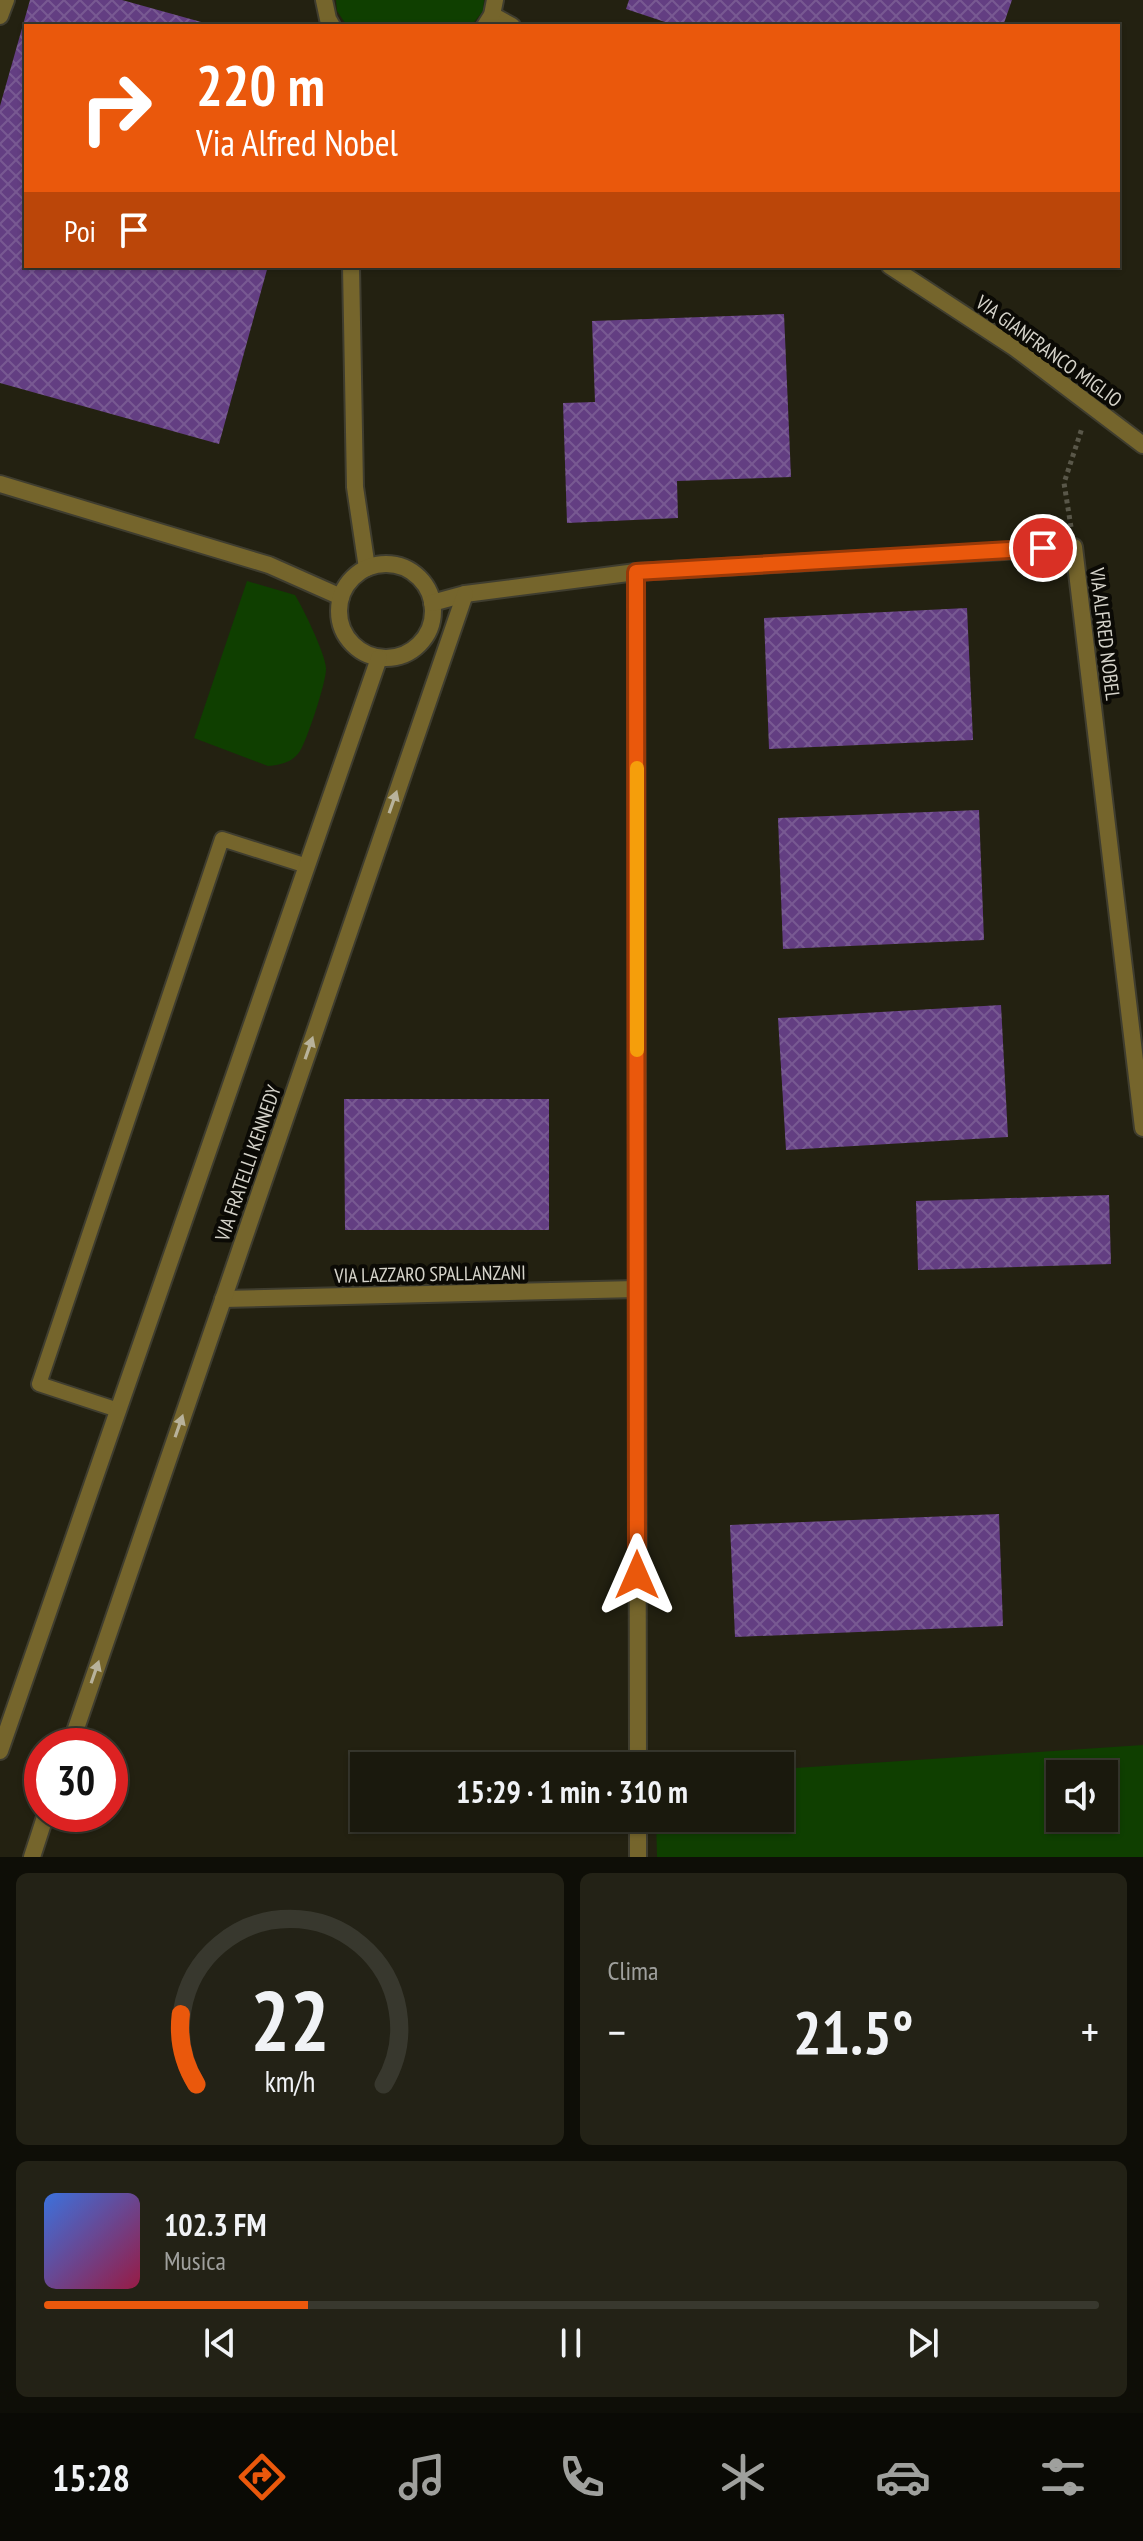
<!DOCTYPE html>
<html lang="it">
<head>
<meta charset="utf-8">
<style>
  body { margin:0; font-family:"PT Sans Narrow",sans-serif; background:#232216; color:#f1f3f6; height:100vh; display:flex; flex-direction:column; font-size:30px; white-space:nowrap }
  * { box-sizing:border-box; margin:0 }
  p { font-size:26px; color:#9fa09d }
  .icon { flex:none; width:44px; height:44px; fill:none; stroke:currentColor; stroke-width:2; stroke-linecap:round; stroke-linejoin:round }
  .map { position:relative; height:1857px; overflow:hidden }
  .side { display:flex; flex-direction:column; gap:16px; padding:16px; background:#0e0e07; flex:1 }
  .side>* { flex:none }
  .banner { position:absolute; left:24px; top:24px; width:1096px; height:244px; border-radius:0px; box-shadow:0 2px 6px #0004,0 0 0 2px #38382e; background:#ea580c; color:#fff; overflow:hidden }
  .tools { position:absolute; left:1046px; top:1760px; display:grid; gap:16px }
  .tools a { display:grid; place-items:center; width:72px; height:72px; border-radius:0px; background:#1a190d; box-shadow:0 2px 6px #0004,0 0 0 2px #38382e; font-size:40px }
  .speed { position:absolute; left:24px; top:1728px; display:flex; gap:16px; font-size:40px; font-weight:700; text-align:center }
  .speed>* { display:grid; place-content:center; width:104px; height:104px; border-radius:50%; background:#1a190d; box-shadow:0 2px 6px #0004,0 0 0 2px #38382e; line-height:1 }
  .speed .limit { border:12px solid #d22; background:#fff; color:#111 }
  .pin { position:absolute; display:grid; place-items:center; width:68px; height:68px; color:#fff; margin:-34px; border:4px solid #fff; border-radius:50%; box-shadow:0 2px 8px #0007 }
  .me { position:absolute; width:88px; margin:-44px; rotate:0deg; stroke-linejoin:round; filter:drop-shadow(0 0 6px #0008) }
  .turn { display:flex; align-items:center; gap:28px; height:168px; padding:0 40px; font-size:36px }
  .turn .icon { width:104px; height:104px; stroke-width:2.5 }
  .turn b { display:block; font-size:56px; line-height:68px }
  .then { display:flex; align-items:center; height:76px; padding:0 40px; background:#0003; gap:16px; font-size:30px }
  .big { font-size:60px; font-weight:700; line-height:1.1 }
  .side .tile { flex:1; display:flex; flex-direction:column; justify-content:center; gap:12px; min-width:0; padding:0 28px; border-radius:12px; background:#232216 }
  .side .dial { align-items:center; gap:0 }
  .dial svg { height:208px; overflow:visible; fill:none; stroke:#38382e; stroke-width:7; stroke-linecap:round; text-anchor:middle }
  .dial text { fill:#f1f3f6; stroke:none }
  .song { display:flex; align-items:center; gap:24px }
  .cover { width:96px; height:96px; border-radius:12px; background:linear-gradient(135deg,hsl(220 70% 55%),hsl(340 70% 35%)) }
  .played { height:8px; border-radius:4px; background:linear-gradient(90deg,#ea580c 25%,#38382e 25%) }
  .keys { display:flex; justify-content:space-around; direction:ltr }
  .heat { display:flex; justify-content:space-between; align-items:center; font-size:44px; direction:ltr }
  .side .tiles { flex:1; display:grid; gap:16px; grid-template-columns:1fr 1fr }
  .tile:last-child { grid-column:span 2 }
  .trip { position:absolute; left:350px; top:1752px; width:444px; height:80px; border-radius:0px; background:#1a190d; box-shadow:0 2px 6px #0004,0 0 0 2px #38382e; font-weight:700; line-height:80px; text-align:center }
  .menu { display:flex; height:128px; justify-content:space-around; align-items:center; background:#0a0a05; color:#9fa09d }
  .menu .icon { width:56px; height:56px }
  .menu .current { color:#ea580c }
  .menu b { font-size:36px; color:#f1f3f6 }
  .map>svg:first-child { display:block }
</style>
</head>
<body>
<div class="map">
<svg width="1143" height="1857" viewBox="0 0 1143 1857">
  <defs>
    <pattern id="building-cross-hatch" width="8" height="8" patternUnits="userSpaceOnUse" patternTransform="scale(2)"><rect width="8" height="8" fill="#633e82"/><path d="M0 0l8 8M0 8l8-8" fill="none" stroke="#785992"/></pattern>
  </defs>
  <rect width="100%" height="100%" fill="#232111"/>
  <g fill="#0f3f00" fill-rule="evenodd">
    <polygon points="336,0 484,0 483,11 471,26 347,26 337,11"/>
    <path d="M247 581 295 595C303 608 325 653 326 668 327 680 307 740 300 751 293 762 281 765 268 766L194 738Z"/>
    <path d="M1143 1745V1857H657L656 1818H780V1769ZM1060 1774H1104V1818H1060Z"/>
  </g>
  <g fill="url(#building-cross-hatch)">
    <polygon points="30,0 122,0 212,25 26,26 26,266 268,266 219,444 0,383 0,106"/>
    <polygon points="629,0 1012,0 1003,26 677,26 626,9"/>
    <polygon points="784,314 791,477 677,481 678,518 567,523 563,403 595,402 592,321"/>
    <polygon points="967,608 973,740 769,749 764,618"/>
    <polygon points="979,810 984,940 783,949 778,818"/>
    <polygon points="1001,1005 1008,1137 786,1150 778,1018"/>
    <polygon points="344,1099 549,1099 549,1230 345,1230"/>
    <polygon points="1109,1195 1111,1264 918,1270 916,1201"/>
    <polygon points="999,1514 1003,1626 735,1637 730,1525"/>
  </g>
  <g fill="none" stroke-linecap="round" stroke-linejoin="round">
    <defs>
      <polyline id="service" points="118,1410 39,1384 222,839 307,866"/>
      <g id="minor">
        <polyline points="324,0 328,19 332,26"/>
        <polyline points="492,15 512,26"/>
        <polyline points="0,16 6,0"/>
        <polyline points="485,26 492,15 495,0"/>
        <polyline points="351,266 355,487 367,568"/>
        <polyline points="890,266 1015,348 1143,445"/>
        <polyline points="0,484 269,565 341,597"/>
        <circle cx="386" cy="611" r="47"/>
        <polyline points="636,572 638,1766"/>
        <polyline points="432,603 465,594 636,572 1074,547 1143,1128"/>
        <polyline points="223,1299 637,1289"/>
        <polyline points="70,1746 465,594"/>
        <polyline points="0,1751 379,658"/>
        <polyline points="638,1818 638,1857"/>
        <polyline points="32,1857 46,1814"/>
      </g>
    </defs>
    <use href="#service" stroke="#3f3d2f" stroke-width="18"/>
    <use href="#minor" stroke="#3f3d2f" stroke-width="20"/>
    <polyline stroke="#595749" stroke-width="5" stroke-dasharray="4 4" stroke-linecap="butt" points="1071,527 1064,483 1082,428"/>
    <use href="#service" stroke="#75652c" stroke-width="14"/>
    <use href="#minor" stroke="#75652c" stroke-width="16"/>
  </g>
  <defs><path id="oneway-solid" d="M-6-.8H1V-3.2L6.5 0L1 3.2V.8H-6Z" transform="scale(2)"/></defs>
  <g fill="#b8b29b">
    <use href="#oneway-solid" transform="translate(393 802) rotate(-71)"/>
    <use href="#oneway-solid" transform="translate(309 1048) rotate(-71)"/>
    <use href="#oneway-solid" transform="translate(179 1426) rotate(-71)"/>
    <use href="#oneway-solid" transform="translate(95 1672) rotate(-71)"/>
  </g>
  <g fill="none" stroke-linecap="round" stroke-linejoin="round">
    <defs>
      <polyline id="route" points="637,1575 636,572 1043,548"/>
    </defs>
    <use href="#route" stroke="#983908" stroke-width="20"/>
    <use href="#route" stroke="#ea580c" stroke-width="14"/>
    <polyline stroke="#f59e0b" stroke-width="14" points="637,768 637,1050"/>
  </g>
  <g text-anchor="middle" stroke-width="8" stroke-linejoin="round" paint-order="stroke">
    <g font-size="20" fill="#d5d3ca" stroke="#0b0a05">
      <text transform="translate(1049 351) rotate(36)" y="7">VIA GIANFRANCO MIGLIO</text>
      <text transform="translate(1105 634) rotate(83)" y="7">VIA ALFRED NOBEL</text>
      <text transform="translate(248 1163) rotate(-71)" y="7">VIA FRATELLI KENNEDY</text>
      <text transform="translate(430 1274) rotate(-1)" y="7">VIA LAZZARO SPALLANZANI</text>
    </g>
  </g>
</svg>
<div class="tools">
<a><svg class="icon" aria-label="sound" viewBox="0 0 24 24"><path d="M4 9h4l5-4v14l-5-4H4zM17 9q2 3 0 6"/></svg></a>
</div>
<div class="speed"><div class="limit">30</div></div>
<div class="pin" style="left:1043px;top:548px;background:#d93025"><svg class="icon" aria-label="arrive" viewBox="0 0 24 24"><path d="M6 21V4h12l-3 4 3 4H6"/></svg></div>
<svg class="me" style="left:637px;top:1575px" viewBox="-20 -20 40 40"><path d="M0-17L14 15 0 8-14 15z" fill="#ea580c" stroke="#fff" stroke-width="4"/></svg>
<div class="trip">15:29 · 1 min · 310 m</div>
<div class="banner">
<div class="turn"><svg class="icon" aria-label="right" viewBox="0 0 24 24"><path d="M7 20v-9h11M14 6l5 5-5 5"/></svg><div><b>220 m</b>Via Alfred Nobel</div></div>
<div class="then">Poi<svg class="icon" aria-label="arrive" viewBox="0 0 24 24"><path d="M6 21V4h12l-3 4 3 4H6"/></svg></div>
</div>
</div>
<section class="side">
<div class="tiles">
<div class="tile dial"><svg viewBox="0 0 100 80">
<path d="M14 69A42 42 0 1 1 86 69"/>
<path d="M14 69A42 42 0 0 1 8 42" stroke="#ea580c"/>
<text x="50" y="56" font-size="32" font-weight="700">22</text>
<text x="50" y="72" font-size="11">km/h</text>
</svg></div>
<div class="tile"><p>Clima</p>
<div class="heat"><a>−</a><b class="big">21.5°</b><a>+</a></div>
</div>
<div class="tile">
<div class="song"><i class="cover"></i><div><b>102.3 FM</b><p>Musica</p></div></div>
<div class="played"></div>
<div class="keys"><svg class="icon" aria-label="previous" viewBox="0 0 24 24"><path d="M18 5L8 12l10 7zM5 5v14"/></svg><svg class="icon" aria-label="pause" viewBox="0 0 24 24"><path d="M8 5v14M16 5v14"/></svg><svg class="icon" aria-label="next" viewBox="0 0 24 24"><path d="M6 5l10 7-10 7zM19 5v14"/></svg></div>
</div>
</div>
</section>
<nav class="menu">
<b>15:28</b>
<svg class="icon current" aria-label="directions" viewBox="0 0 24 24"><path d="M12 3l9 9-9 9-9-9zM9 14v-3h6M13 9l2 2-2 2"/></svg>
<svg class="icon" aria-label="music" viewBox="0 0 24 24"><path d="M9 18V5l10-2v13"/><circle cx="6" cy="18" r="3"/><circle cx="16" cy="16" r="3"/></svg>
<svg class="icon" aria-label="phone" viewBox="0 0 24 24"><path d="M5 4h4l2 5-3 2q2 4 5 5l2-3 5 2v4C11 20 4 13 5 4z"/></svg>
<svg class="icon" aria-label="climate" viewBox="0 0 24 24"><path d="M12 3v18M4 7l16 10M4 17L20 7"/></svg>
<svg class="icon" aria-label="car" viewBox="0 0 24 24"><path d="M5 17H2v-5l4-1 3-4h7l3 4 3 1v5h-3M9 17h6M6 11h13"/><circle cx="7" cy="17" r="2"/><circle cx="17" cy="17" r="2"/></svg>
<svg class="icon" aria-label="filters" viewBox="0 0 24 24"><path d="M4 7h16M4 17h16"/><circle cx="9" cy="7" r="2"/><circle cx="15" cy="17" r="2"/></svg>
</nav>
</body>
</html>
